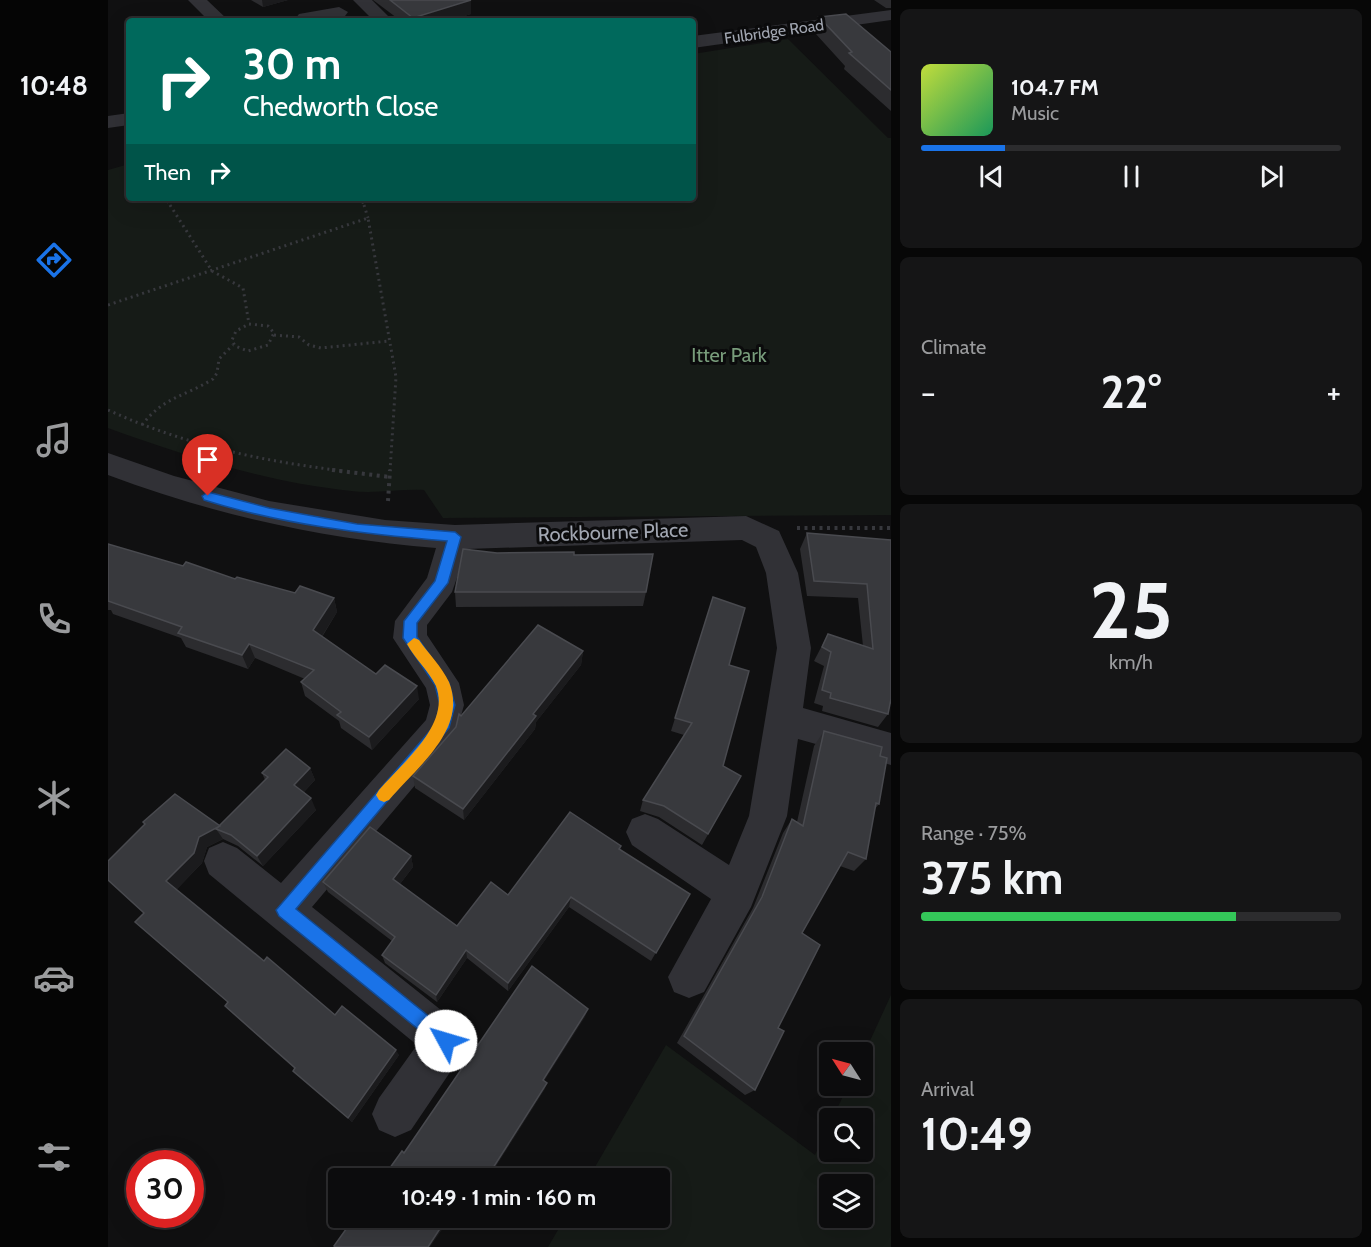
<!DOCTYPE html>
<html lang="en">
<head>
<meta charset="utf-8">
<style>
  body { margin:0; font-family:Cabin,sans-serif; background:#151516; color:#f1f3f6; height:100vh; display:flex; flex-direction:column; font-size:22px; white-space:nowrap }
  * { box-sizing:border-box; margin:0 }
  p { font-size:20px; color:#9a9b9d }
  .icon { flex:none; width:33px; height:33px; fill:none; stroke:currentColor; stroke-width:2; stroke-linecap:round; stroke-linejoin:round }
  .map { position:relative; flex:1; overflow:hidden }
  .panel { display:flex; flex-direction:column; gap:9px; padding:9px; background:#070707; width:480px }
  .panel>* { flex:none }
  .guide { position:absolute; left:18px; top:18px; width:570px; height:183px; border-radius:6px; box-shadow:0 6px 24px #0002,0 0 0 2px #2c2c2e; background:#00695c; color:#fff; overflow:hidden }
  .needle { width:39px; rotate:306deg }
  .buttons { position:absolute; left:711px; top:1042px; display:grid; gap:12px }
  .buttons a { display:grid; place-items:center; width:54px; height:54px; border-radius:6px; background:#0c0c0d; box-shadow:0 6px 24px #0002,0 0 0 2px #2c2c2e; font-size:30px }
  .speed { position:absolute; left:18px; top:1150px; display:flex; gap:12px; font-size:30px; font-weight:700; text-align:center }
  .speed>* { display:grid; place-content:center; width:78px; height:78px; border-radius:50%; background:#0c0c0d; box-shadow:0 6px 24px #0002,0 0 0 2px #2c2c2e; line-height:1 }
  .speed .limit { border:9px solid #d22; background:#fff; color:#111 }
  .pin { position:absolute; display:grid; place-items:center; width:51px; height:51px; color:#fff; margin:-62px -26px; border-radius:50% 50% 50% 0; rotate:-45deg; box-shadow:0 0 6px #0007 }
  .pin .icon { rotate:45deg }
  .me { position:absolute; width:66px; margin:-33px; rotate:309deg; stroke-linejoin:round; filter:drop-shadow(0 0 4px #0008) }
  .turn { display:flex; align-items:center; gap:21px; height:126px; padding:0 18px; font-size:27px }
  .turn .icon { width:78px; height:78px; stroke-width:2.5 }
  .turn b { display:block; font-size:42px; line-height:51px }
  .then { display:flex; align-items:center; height:57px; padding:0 18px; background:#0003; gap:12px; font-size:22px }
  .big { font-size:45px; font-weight:700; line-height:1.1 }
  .panel .card { flex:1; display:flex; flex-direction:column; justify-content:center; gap:9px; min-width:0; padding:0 21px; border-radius:9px; background:#151516 }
  .panel .dial { align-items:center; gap:0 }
  .dial b { font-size:78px; line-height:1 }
  .song { display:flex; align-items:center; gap:18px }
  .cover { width:72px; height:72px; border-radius:9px; background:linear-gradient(135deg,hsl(70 70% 55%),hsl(150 70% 35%)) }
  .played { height:6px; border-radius:3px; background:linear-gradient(90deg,#1a73e8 20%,#2c2c2e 20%) }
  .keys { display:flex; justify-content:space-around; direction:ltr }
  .heat { display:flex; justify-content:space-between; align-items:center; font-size:33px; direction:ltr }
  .charge { height:9px; border-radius:4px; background:linear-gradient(90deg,#34c759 75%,#2c2c2e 0) }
  .trip { position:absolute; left:220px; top:1168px; width:342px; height:60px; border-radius:6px; background:#0c0c0d; box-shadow:0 6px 24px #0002,0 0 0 2px #2c2c2e; font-weight:700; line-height:60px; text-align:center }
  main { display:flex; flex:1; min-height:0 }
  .dock { display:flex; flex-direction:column; width:108px; justify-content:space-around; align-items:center; background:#050505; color:#9a9b9d }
  .dock .icon { width:42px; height:42px }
  .dock .current { color:#1a73e8 }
  .dock b { font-size:27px; color:#f1f3f6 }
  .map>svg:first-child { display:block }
</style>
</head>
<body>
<main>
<nav class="dock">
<b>10:48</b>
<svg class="icon current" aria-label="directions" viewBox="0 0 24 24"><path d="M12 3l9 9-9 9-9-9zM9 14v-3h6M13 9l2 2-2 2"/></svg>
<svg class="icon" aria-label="music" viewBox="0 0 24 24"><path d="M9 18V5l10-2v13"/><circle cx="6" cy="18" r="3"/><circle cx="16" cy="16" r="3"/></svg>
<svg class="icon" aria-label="phone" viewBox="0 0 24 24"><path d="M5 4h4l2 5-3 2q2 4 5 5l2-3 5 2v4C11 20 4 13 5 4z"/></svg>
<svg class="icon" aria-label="climate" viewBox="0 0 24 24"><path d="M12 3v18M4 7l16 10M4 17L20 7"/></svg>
<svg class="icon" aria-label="car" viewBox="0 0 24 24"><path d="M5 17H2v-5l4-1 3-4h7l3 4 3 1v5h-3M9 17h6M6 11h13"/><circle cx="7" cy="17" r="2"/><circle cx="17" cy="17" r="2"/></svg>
<svg class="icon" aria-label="filters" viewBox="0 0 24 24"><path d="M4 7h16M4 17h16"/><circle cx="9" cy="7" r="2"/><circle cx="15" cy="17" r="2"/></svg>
</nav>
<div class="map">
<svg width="783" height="1247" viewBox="0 0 783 1247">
  <rect width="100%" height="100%" fill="#101011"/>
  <g fill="#161b17" fill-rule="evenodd">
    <path d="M680 39 780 138H783V515L335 518 316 490C292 489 266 494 243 491 158 482 80 457 0 428V170L21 164V198H585V54Z"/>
    <path d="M783 995V1247H440L457 1218H552V1179H480L558 1045 707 1155 721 1125 722 1152H754V1119H724L740 1086H754L755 1056ZM722 1185H754V1218H722Z"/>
  </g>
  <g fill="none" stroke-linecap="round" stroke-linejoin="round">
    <g stroke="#37383d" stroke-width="2" stroke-dasharray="1.5 3" stroke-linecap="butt">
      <polyline points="57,198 63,207"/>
      <polyline points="253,198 256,207"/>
    </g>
    <g stroke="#37383d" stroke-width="3" stroke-dasharray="2 4" stroke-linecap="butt">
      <polyline points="62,205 104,271 135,288 141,324"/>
      <polyline points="256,205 260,218"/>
      <polyline points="0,305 260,218 288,377 282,471"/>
      <polygon points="141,324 160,326 166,333 160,345 140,351 127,346 124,340 128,331"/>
      <polyline points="166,335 191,337 201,345 213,348 281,341"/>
      <path d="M0 410C77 445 153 461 236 471"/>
      <path d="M34 425C55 397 78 396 105 379L109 373 111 359 125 345"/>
    </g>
    <g stroke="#37383d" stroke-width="4" stroke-dasharray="3 4.5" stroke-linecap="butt">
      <polyline points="224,470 282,477"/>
      <polyline points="280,501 282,470"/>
      <polyline points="689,528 783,528"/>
    </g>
    <g fill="#313136" fill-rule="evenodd">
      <polygon points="80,0 99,0 121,21 101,21"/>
      <polygon points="245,0 264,0 285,21 266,21"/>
      <polygon points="231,7 240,12 237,16 211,21 190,21 188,18 191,14"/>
      <polygon points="783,10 783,20 585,48 585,36"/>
      <polygon points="21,113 21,125 0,128 0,116"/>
      <path d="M0 453 66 476 161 501 277 520 347 525 638 516 671 531 690 573 703 648 695 708 783 733V765L690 739 679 816 643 907 596 992 581 998 566 992 560 977 603 899 524 845 518 832 524 819 537 814 550 819 621 865 641 816 669 648 658 573 648 547 634 540 359 549 344 592 319 625V635L351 683 356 705 347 738 204 907 353 1026 360 1041 353 1056 303 1130 287 1137 271 1130 264 1114 271 1098 309 1045 101 874 96 861 101 848 115 842 129 848 173 883 318 720 322 705 318 688 285 638 287 621 319 578 328 548C216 539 106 515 0 475Z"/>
    </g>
  </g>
  <g fill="#2c2c2f">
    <polygon points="143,0 180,0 155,7"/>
    <polygon points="265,0 362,0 363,14 340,21 293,21"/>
    <polygon points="766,0 783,0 783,8 778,8"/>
    <polygon points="711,17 783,52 783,111 736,69 737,66 707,33"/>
    <polygon points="699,533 783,540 783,704 782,704 780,714 770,727 714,711 715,706 706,703 716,666 706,661 720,634 755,646 750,598 699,596 692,549"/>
    <polygon points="0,544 75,566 127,579 187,593 226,598 229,612 214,637 268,674 311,699 264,750 233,728 231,721 197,696 193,682 197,679 147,658 140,669 78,647 73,638 5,614 3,610 0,610"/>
    <polygon points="466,555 538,592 535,606 348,607 347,592"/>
    <polygon points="605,597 621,665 615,766 633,776 594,845 551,817 532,811 535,800 576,735 563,731"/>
    <polygon points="475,651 473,665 428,722 427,729 356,820 307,788 305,776 348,727 353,716"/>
    <polygon points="716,731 772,756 771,804 767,809 758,859 746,871 732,866 694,933 670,1028 647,1090 637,1095 569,1043 645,908 675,833 684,819 689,822 706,746"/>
    <polygon points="202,768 207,780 196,792 208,810 155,866 130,846 115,839 99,847 94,863 68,890 156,961 227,1015 291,1055 244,1122 187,1068 120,1002 36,913 37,825 35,822 111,826 157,780 154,773"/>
    <polygon points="512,850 582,894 543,961 461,907 400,991 359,958 329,1002 277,963 274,955 284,941 220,892 215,882 303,856 305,867 292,884 349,926 400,895"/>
  </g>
  <g fill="#1b1b1d">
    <polygon points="154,0 180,0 155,7"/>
    <polygon points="363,0 363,14 340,21 305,21 305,18"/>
    <polygon points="226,598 229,612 209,644 205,630"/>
    <polygon points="141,644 147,658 140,669 134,655"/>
    <polygon points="475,651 473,665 428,722 427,729 356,820 355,809 425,714"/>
    <polygon points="309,686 311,699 264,750 261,737"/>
    <polygon points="202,768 207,780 191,797 186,785"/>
    <polygon points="203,798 208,810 155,866 149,856"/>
    <polygon points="112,826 108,829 115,839 99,847 94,863 67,891 58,881 91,837"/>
    <polygon points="303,856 305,867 288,889 285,879"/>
    <polygon points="463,897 461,907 400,991 400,983"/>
    <polygon points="358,950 359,958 329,1002 328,995"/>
    <polygon points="480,1009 477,1017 433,1086 435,1080"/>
    <polygon points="288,1050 291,1055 244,1122 240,1118"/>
    <polygon points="439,1083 437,1089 380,1179 378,1179"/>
    <polygon points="339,1218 342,1218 322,1247 320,1247"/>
  </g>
  <g fill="#38393d" stroke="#494a4f" stroke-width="1.5">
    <polygon points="282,0 363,0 305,18"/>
    <polygon points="738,14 783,52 783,90 741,53 744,52 711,17"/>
    <polygon points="699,533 783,540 783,699 780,714 722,698 723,693 714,690 723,652 714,647 720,634 765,649 759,584 706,581"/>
    <polygon points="0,544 75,566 78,562 127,579 129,577 187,593 192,586 226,598 205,630 268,674 277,665 309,686 261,737 229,715 233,712 193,682 206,670 141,644 134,655 70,633 74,627 0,601"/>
    <polygon points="355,549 389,553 466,552 466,555 545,554 538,592 347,592"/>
    <polygon points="605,597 637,608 621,665 641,671 615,766 633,776 600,834 556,806 535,800 584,723 567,718"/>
    <polygon points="430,625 475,651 425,714 428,716 355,809 305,776 348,727 351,714 353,716"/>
    <polygon points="716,731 774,747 772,756 779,758 771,804 768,803 758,859 740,852 694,933 712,945 670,1028 676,1031 647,1090 576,1036 654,897 684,819 695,826"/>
    <polygon points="178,749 202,768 186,785 203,798 149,856 123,835 108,829 160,777 154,773"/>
    <polygon points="67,794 112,826 91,837 86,853 58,881 156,961 159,957 227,1015 234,1006 288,1050 240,1118 185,1071 187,1068 117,1006 120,1002 27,922 36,913 0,880 0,861 37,824 35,822"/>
    <polygon points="462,812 513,846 511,849 582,894 548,953 463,897 400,983 358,950 328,995 274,955 287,937 215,882 262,827 303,856 285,879 349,926 383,882 400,895"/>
    <polygon points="424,966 480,1009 435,1080 439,1083 378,1179 274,1179 294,1151 296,1153"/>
    <polygon points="246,1218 339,1218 320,1247 227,1247 226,1246"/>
  </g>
  <path fill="#1a73e8" stroke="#114b97" stroke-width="1.5" d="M100 492 161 508 249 524 347 532 353 537 340 583 309 623V637L341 683 347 705 341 728 188 909 344 1035 347 1041 344 1047 338 1050 332 1047 171 916 168 910 327 725 332 705 327 685 295 638 296 621 327 581 339 541C256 534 176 525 96 500L94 496Z"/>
  <path fill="#f59e0b" d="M306 638 311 640C320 653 334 667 341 682 360 729 309 767 281 800L276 802 271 800 268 795 271 790C294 763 343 725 328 686 321 671 307 659 299 644Z"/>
  <g text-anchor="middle" stroke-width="6" stroke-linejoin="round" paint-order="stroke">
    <g font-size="16" fill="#a1a6b1" stroke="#0b0b0c">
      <text transform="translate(666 31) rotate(-8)" y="6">Fulbridge Road</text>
    </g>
    <g font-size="20" fill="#789c7b" stroke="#0b0b0c">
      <text x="621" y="362">Itter Park</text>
    </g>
    <g font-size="20" fill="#a1a6b1" stroke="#0b0b0c">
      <text transform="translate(505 532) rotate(-2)" y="7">Rockbourne Place</text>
    </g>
  </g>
</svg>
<div class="buttons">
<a><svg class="needle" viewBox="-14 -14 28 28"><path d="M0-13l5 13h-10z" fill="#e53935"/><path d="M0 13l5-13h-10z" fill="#9a9b9d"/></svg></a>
<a><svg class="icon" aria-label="search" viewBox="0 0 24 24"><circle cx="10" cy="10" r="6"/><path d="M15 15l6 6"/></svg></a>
<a><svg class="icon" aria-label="layers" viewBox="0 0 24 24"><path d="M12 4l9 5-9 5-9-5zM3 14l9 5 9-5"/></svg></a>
</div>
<div class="speed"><div class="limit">30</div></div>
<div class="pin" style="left:100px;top:496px;background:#d93025"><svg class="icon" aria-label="arrive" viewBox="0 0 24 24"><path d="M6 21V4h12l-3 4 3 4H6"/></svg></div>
<svg class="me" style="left:338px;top:1041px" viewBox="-20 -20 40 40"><circle r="19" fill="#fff"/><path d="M0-13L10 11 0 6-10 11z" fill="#1a73e8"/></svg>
<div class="trip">10:49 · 1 min · 160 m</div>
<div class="guide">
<div class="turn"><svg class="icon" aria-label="right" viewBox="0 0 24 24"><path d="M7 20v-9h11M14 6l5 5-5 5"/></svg><div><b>30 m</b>Chedworth Close</div></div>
<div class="then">Then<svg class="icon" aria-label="right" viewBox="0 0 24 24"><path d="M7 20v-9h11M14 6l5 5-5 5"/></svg></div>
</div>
</div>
<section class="panel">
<div class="card">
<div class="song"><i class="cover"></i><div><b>104.7 FM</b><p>Music</p></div></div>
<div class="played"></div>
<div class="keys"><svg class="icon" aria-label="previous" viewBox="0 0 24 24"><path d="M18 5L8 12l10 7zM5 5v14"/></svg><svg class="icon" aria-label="pause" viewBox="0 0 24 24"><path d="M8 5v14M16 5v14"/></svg><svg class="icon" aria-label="next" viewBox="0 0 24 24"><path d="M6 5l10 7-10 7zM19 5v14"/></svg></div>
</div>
<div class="card"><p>Climate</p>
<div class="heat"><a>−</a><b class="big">22°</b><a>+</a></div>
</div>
<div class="card dial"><b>25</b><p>km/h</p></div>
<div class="card"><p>Range · 75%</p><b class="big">375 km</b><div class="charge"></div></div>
<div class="card"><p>Arrival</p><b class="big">10:49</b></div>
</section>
</main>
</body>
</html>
